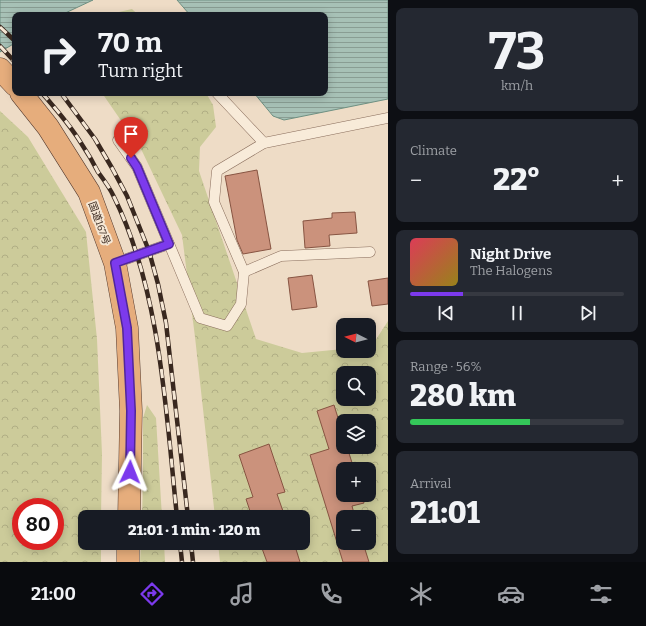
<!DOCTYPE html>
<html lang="en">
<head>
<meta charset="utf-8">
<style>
  body { margin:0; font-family:Bitter,"Noto Sans JP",serif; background:#242831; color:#f1f3f6; height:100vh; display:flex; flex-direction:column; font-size:15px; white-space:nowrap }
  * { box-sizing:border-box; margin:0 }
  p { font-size:13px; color:#9ea1a6 }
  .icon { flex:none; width:22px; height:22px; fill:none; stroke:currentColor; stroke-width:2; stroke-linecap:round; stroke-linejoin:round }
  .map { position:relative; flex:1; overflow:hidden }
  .details { display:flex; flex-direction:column; gap:8px; padding:8px; background:#0d0f14; width:258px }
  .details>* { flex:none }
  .top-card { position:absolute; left:12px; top:12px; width:316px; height:84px; border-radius:8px; box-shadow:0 2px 10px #0003; background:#171b24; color:#f1f3f6; overflow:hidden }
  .needle { width:26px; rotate:276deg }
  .buttons { position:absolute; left:336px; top:318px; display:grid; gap:8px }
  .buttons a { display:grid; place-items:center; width:40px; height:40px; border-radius:8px; background:#171b24; box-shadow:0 2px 10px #0003; font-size:20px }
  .speed { position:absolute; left:12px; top:498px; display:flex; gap:8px; font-size:20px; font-weight:700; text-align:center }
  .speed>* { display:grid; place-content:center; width:52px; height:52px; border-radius:50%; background:#171b24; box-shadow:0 2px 10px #0003; line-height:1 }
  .speed .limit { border:6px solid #d22; background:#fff; color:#111 }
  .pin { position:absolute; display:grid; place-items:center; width:34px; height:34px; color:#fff; margin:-41px -17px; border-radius:50% 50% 50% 0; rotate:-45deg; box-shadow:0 0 4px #0007 }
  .pin .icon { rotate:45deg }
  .me { position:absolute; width:44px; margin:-22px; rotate:2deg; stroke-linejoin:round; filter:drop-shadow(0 0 3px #0008) }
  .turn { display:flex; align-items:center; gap:14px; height:84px; padding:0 20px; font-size:18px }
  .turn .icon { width:52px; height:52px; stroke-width:2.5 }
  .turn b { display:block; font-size:28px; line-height:34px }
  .big { font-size:30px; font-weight:800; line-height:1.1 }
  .details .tile { flex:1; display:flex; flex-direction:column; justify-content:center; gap:6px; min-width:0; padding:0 14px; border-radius:8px; background:#242831 }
  .details .dial { align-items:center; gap:0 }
  .dial b { font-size:52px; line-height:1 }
  .song { display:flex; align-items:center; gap:12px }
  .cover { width:48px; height:48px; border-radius:6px; background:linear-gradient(135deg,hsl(350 70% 55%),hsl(50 70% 35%)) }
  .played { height:4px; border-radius:2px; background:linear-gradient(90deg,#7c3aed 25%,#363941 25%) }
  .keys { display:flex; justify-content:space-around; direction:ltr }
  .heat { display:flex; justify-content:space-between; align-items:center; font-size:22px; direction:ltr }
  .charge { height:6px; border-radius:3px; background:linear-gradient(90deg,#34c759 56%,#363941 0) }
  .trip { position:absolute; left:78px; top:510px; width:232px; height:40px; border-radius:8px; background:#171b24; box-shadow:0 2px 10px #0003; font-weight:800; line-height:40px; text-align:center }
  .menu { display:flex; height:64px; justify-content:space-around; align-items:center; background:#090b0e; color:#9ea1a6 }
  .menu .icon { width:28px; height:28px }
  .menu .active { color:#7c3aed }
  .menu b { font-size:18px; color:#f1f3f6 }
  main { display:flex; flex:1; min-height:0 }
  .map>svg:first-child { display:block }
</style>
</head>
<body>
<main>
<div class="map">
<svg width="388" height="562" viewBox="0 0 388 562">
  <defs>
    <pattern id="forest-crowns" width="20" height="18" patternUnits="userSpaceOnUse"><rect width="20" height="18" fill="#cccb9a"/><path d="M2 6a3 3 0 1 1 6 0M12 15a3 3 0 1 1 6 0" fill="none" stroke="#b0ae84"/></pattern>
    <pattern id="water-rules" width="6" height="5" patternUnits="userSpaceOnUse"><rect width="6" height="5" fill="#a7c1b6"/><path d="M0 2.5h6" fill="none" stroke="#899d93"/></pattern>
  </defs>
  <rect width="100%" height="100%" fill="#eedcc6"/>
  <g fill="url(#forest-crowns)" fill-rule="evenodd">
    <polygon points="132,9 138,15 106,15"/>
    <path d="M102 93H206L213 105 216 127 200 147 199 171 256 339 302 353 343 349V351H369V342L375 341 388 321V562H220L218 543H303V517H215L195 337 182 235 142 151ZM343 373H369V399H343ZM343 421H369V447H343ZM343 469H369V495H343ZM343 517H369V543H343Z"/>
    <path d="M0 111 28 137 86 232 97 339 102 454 101 517H85V543H101V562H0ZM21 507H55V541H21Z"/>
    <polygon points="147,405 156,418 162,517 142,517 143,481 143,418"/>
    <polygon points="141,543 164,543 165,562 140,562"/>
  </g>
  <g fill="url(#water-rules)" stroke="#6e9082">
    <polygon points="0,0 93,0 61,15 15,15 15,43 0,52"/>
    <polygon points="177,0 388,0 388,99 284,120 273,116 254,93 325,93 325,15 190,15"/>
  </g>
  <g fill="#cb927c" stroke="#875442">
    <polygon points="257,170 271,249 243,254 237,240 225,176"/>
    <polygon points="355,212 357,233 329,235 330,246 305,248 303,221 332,218 332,213"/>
    <polygon points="312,275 317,307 292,310 288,278"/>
    <polygon points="388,278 388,304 372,306 368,281"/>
    <polygon points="334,405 343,434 343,447 347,447 354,469 343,469 343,495 362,495 364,503 352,506 355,517 343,517 343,543 363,543 369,562 343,562 310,455 329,449 317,411"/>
    <polygon points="269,444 285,492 277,494 285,517 252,517 246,499 253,497 239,455"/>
    <polygon points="260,543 294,543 300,562 267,562"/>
  </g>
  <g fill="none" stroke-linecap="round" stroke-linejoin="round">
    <defs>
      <g id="service">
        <polyline points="217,93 264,143"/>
        <polyline points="118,140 137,167 200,318 227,326 241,304 244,272 214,202 217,171 264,143 388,118"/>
        <polyline points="115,263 169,244"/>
        <polyline points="244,272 281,256 370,252"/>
      </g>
      <g id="trunk">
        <polyline points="0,69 15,85"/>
        <polyline points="21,93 48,127 89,192 115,263 127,328 131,411 129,517"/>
        <polyline points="128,562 128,543"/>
      </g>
    </defs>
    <use href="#service" stroke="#896d5c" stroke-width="11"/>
    <use href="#trunk" stroke="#573c30" stroke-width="23"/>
    <use href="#service" stroke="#f8ebd9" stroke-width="10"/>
    <use href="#trunk" stroke="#e6ad7c" stroke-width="22"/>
    <defs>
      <g id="rail">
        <polyline points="0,27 15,41"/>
        <polyline points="0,46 15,62"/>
        <path d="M42 93C56 109 70 125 81 143 87 152 93 162 98 172 104 180 110 188 114 197 161 292 166 413 177 517"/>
        <polyline points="61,93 95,139 112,168 127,196 149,251 158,284 166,323 188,517"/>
        <polyline points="180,543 182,562"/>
        <polyline points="191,543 193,562"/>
      </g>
    </defs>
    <use href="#rail" stroke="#39281f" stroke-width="4.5"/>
    <use href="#rail" stroke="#f5e7d5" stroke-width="3" stroke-dasharray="9" stroke-linecap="butt"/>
  </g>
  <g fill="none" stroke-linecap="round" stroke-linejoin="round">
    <defs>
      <polyline id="route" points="130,472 131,411 127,328 115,263 169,244 137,167 131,158"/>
    </defs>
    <use href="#route" stroke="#51269a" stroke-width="10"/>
    <use href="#route" stroke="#7c3aed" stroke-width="7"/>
  </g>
  <g text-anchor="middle" stroke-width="4" stroke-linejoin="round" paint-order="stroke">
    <g font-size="10" fill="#39281f" stroke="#f5e7d5">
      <text transform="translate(100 223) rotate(70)" y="4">国道167号</text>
    </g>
  </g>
</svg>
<div class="buttons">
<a><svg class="needle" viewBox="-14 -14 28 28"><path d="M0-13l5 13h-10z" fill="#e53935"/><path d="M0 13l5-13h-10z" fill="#9ea1a6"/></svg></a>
<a><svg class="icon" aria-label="search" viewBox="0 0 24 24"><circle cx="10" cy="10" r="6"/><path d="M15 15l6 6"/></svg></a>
<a><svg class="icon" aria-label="layers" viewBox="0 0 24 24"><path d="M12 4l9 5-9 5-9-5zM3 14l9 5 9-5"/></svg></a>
<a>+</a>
<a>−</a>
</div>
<div class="speed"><div class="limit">80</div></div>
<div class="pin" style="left:131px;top:158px;background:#d93025"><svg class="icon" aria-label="arrive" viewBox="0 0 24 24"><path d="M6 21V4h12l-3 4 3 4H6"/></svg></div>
<svg class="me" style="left:130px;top:472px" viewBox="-20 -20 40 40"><path d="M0-17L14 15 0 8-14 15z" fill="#7c3aed" stroke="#fff" stroke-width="4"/></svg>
<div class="trip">21:01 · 1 min · 120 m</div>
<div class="top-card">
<div class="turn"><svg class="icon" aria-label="right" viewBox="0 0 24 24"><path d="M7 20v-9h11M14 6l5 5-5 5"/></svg><div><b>70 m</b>Turn right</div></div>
</div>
</div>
<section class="details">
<div class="tile dial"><b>73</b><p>km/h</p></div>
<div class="tile"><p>Climate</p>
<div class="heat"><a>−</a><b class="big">22°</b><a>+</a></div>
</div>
<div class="tile">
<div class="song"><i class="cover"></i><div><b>Night Drive</b><p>The Halogens</p></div></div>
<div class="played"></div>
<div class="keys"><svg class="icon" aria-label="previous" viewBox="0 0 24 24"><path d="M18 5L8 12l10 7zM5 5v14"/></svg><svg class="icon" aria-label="pause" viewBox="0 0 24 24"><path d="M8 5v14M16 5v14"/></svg><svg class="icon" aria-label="next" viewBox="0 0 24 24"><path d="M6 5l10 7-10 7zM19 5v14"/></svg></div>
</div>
<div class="tile"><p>Range · 56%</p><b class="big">280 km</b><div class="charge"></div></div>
<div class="tile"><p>Arrival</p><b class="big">21:01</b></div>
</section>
</main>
<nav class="menu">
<b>21:00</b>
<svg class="icon active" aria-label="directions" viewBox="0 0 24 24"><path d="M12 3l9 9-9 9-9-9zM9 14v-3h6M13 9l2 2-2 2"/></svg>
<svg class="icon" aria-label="music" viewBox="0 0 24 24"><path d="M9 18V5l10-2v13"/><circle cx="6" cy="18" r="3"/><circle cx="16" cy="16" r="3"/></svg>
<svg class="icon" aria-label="phone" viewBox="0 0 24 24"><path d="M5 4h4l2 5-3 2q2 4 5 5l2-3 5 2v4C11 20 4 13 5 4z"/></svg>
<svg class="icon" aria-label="climate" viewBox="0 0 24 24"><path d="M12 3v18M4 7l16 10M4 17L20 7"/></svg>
<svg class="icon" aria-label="car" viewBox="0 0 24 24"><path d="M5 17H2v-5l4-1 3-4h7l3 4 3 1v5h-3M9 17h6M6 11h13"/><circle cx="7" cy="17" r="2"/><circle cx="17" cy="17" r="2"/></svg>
<svg class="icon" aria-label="filters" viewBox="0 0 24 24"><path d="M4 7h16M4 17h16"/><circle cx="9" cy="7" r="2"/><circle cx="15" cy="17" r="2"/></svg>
</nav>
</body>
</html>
